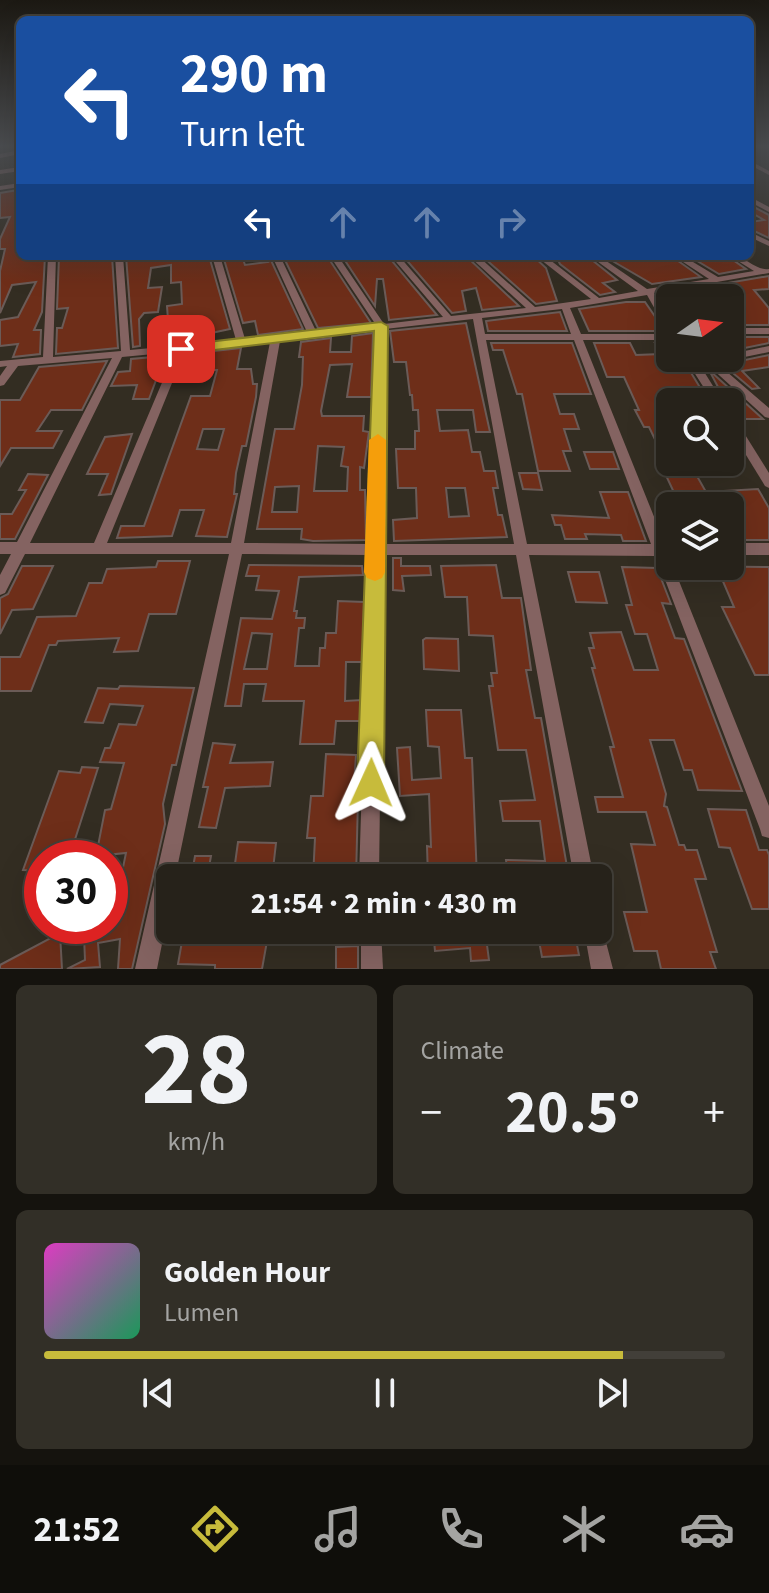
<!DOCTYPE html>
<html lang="en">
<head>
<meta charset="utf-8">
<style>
  body { margin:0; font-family:"Source Sans 3",sans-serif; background:#322f27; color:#f1f3f6; height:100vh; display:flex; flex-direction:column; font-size:30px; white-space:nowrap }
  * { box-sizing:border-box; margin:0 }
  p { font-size:26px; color:#a4a4a2 }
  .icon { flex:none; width:44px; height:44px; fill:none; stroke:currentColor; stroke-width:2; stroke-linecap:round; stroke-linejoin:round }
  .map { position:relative; height:969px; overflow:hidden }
  .panel { display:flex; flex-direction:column; gap:16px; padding:16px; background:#15130e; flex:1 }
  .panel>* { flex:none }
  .top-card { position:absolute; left:16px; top:16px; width:738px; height:244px; border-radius:12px; box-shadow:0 8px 32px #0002,0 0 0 2px #423f39; background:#1a4fa0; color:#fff; overflow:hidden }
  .needle { width:52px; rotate:76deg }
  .tools { position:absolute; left:656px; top:284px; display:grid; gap:16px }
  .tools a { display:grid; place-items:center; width:88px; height:88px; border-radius:12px; background:#26221a; box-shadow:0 8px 32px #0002,0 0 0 2px #423f39; font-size:40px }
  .speed { position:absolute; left:24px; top:840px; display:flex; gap:16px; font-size:40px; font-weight:700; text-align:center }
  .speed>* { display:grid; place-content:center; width:104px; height:104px; border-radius:50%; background:#26221a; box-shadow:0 8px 32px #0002,0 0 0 2px #423f39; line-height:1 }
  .speed .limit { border:12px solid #d22; background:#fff; color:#111 }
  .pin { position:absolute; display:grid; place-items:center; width:68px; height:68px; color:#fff; margin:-34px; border-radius:16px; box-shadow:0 4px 12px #0006 }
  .me { position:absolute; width:88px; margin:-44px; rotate:1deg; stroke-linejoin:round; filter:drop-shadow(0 0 6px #0008) }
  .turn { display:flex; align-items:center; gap:28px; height:168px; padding:0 32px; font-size:36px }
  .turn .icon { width:104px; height:104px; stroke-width:2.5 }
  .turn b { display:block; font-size:56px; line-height:68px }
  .lanes { display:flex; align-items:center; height:76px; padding:0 32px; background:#0003; justify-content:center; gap:40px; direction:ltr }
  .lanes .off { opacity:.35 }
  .big { font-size:60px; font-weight:700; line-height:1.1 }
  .panel .widget { flex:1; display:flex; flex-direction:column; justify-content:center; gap:12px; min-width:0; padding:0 28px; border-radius:12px; background:#322f27 }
  .panel .dial { align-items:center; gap:0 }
  .dial b { font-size:104px; line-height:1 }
  .song { display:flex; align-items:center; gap:24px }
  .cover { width:96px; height:96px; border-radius:12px; background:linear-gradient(135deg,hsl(310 70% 55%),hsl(150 70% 35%)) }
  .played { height:8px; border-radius:4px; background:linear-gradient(90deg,#c7bb3b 85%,#423f39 85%) }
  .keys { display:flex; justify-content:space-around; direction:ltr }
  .heat { display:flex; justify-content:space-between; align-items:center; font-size:44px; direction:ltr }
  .panel .tiles { flex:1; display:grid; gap:16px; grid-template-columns:1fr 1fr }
  .widget:last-child { grid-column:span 2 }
  .trip { position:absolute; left:156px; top:864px; width:456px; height:80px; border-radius:12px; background:#26221a; box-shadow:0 8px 32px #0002,0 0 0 2px #423f39; font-weight:700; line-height:80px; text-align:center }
  .dock { display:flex; height:128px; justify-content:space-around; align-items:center; background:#0f0e0a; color:#a4a4a2 }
  .dock .icon { width:56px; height:56px }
  .dock .on { color:#c7bb3b }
  .dock b { font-size:36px; color:#f1f3f6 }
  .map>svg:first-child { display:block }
</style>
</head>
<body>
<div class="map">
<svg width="769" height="969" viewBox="0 0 769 969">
  <rect width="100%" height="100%" fill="#332d22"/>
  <g fill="#6e2e19" stroke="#6b5b57" stroke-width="2" fill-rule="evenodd">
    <polygon points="18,190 20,256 45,256 42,312 34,330 41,330 40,354 13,357 18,344 0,346 0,320 18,317 36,282 12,285 0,313 0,271 5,249 0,249 0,239 10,217 0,218 0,193"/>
    <polygon points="750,205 769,215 769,238 750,229 750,222 764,220 750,212"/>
    <polygon points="59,256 112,256 118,348 56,354 57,328 62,328 68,308 57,309"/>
    <polygon points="126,256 209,256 230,329 193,337 192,326 177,329 176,319 168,320 167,306 182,304 181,282 171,283 171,265 151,268 148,288 162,287 158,312 144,313 139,319 140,346 133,347"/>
    <polygon points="223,256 242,256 245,265 268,262 265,256 269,256 303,329 258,335 255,321 243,323"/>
    <polygon points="283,256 302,256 303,259 327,256 371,323 318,328"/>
    <polygon points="342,256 363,256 366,260 388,256 437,315 389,320 383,279 377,279 375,306"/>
    <polygon points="403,256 466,256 519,306 482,310 476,288 462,291 466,311 452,313"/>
    <polygon points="482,256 533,256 546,268 557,301 536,304"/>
    <polygon points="556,256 587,256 617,280 603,283 615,292 600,295 560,264"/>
    <polygon points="604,256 671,256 701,277 652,284"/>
    <polygon points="689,256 727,256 746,269 719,274"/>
    <polygon points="769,276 769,289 754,290 769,308 769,325 730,325 730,298 685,298 681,291"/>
    <polygon points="626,302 645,302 665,331 589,331 579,309"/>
    <polygon points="560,312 567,331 488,331 486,321"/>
    <path d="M466 323 490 432H476L473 410H437L440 431 468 430 472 452H480L484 471H495L498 488H493L498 515H502L507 537 394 541 393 520 417 518 416 488H398L396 449H415V431H419L418 410H413L412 395H410L406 362H394L390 331ZM446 488H465L469 516 449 517Z"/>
    <path d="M373 333 371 397H347L352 364 330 365 321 411 322 416H364L363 431 369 432 364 468 360 467V490H365L366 540 313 541 301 539 302 529H257L275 429H294L302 385 303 357H299L301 342 331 338 330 352H351L352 336ZM318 446 344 447 341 466 348 467 347 491H314ZM299 486 297 512H272L275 487Z"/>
    <polygon points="730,337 769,337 769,343 730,351"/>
    <polygon points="491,343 572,343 591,394 554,394 560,414 574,414 579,429 564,429 571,451 563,451 570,471 538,471 522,394 517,394 503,350 493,350"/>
    <polygon points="594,343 630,343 636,355 661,354 655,343 670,343 670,358 682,358 704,394 698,394 703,402 661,402 663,407 660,407 670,424 670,462 689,462 706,492 758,489 769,508 769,540 730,540 730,506 699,506 696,499 677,499 663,469 668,469 666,462 649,427 644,427 635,410 639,410 624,377 607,377"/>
    <path d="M241 348 237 369H251L253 384H257L256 397 246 446H242L236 473 234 494H237L227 537 196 536 204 510H180L172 536 117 538 121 526H144L191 396H210L217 370H208L209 366 182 365 187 354ZM203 429H224L218 450 197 449Z"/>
    <polygon points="769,355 769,367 742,371 759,388 752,389 715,358 723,358 731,363"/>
    <polygon points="165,356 149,399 133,399 137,385 111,386 118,372 130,371 131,359"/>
    <polygon points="107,361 82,410 51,410 37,431 62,431 53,448 11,448 0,466 0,400 20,400 39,367"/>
    <polygon points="709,370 763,419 739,419 730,413 730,402 726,402"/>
    <polygon points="132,434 111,494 99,495 108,474 87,474 105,437"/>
    <polygon points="584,452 613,452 619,469 590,469"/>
    <polygon points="519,473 538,473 542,490 523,489"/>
    <polygon points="28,474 48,475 15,539 0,539 0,514 12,514 26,490 19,490"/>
    <polygon points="600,492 628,492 646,541 623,541 621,535 585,534 587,539 565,539 561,525 555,525 552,515 609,518"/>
    <polygon points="393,558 401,558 401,566 430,566 431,575 402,576 404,591 393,590"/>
    <polygon points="158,561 190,561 176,614 149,614 138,651 114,652 119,638 58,641 56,645 49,645 31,691 0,691 0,657 20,657 37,617 76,616 89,583 102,583 107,569 156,567"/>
    <path d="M249 565 362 566 363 575 299 577 294 611H297L296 618H305L304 628H299L295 666H319L320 648H325L326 633H336L338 601 364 602 363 662H346L345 701 362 700 361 721H336L334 744H300L304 701H263L266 684H244L241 706H225L241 618 272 619 279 591 256 590 259 576H246ZM252 633 272 634 267 669H244Z"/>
    <polygon points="496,565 502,598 521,598 531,670 526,670 535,718 541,718 569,878 508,878 506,860 545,861 540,821 503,821 500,801 535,800 526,750 498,750 489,686 493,686 491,673 497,673 493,636 469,635 467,597 445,597 441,566"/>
    <polygon points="22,566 53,566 33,609 12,610 0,634 0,598 8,594"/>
    <polygon points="686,566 769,567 769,675 755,675 722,607 734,607 722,579 692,579"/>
    <polygon points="622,567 657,568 671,604 662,603 675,638 684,639 742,791 698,790 692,770 684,770 674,740 650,740 666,794 664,806 667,807 679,845 684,845 686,850 697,850 706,879 695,879 717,952 710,952 716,969 661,969 657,951 634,951 624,912 647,912 631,844 655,845 646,812 598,812 595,797 623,797 610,747 614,747 592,668 595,668 589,648 594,648 590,633 621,632 634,670 658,670 647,634 635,634 626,605 632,605"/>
    <polygon points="568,572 599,572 607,603 576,602"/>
    <polygon points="426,638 458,639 459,671 424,669 423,640"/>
    <polygon points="120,686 194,688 176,765 172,765 163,804 165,824 132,969 118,969 120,939 98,943 100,967 67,969 85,960 84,936 76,940 77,926 111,926 126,853 96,856 105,810 111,809 124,763 100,762 105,748 110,748 119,724 136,725 143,706 110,704 103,723 85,722 98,688 118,689"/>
    <polygon points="426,710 461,710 465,758 472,758 477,878 428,878 427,846 431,847 429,794 400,796 397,748 410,747 412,780 441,778 439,747 428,746"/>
    <polygon points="213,743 235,745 230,763 273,762 270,786 225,788 216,828 199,827 208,787 203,787"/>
    <polygon points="326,754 356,755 353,797 358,798 356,878 313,878 315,838 307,838 311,796 323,796"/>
    <polygon points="82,767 98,768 69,858 42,858 42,871 23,870 59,771 80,773"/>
    <polygon points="708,809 746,810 759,850 767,850 769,855 769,909 752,909 730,848 719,847"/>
    <polygon points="238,842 276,843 272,878 233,878"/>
    <polygon points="195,856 211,856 207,878 191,878"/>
    <polygon points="184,930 269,930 262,969 215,969 215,965 178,964"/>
    <polygon points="433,930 485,930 489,960 471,961 470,948 435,951"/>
    <polygon points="537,930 574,930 579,955 542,957"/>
    <polygon points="60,933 62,969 0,969 0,965"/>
    <polygon points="358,946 358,969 336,969 336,947"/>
  </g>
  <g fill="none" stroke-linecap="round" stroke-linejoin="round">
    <g fill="#846361" fill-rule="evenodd">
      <polygon points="20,150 20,154 0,158 0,154"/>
      <polygon points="750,161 769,171 769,175 750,165"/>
      <polygon points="20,167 20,171 0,174 0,170"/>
      <polygon points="20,183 20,187 0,190 0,186"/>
      <polygon points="750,197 769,207 769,212 750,202"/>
      <polygon points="750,232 769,241 769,246 750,237"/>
      <path d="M48 256H56L53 357 121 351 115 256H123L130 350 236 340 212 256H220L245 339 307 332 272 256H280L316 331 376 325 330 256H338L384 324 443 317 391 256H399L451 316 526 308 469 256H478L535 307 591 299 536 256H545L599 298 638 291 590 256H599L647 289 709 279 674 256H683L718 277 754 271 730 256C746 256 756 271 769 269V273L654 293 670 319V330L665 327 647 295 570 308 581 334H670V340H583L665 544H670V566H673L769 806V838L762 836 760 829 656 556 529 555 594 878H574L516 555H383L379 878H359L369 555 242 554 175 878H170V904L157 969H135L229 554H25L5 593 0 595V575L11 554H0V542H17L112 358 18 366 4 385 0 386V376L7 366 0 367V361L43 357ZM562 309 571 334H485L482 318ZM473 319 514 544H383L385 329ZM376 330 370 544 244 543 280 341ZM486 340H574L651 544H527ZM270 342 231 543H107L185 351ZM175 352 94 543H30L122 357Z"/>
      <rect x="730" y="328" width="39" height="6"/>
      <polygon points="769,346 769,352 730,360 726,358 730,358 730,354"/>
      <polygon points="685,358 695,358 699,364 706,359 712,359 769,408 769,418 765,417 709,366 703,370 723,402 713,402"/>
      <polygon points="730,416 734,417 769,473 769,488 765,486 730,429"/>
      <rect x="730" y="543" width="39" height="12"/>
      <polygon points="598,921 601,923 613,969 591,969 584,930 598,930"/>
      <polygon points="361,930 381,930 383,969 361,969"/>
    </g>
  </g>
  <linearGradient id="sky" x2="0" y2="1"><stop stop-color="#1c1913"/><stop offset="0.52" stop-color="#4a4c4f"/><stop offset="1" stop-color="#4a4c4f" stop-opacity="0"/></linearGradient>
  <rect width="769" height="281" fill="url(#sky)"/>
  <polygon fill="#c7bb3b" stroke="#817a26" stroke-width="2" points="381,322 388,326 384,783 380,793 371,797 361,793 357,783 374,331 181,354 174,349 181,345"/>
  <polygon fill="#f59e0b" points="378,434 386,440 385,572 382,578 375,581 367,578 364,572 369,440"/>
</svg>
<div class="tools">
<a><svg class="needle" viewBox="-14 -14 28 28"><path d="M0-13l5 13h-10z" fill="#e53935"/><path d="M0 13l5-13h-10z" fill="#a4a4a2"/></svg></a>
<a><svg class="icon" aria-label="search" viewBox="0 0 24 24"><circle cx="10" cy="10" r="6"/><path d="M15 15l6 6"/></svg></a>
<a><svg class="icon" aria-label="layers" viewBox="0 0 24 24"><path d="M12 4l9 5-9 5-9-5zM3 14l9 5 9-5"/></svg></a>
</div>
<div class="speed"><div class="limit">30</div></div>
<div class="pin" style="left:181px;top:349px;background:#d93025"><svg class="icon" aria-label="arrive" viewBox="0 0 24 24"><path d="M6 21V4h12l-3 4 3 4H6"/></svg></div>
<svg class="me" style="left:371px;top:783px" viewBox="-20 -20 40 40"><path d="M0-17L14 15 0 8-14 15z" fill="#c7bb3b" stroke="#fff" stroke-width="4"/></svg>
<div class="trip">21:54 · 2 min · 430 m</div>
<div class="top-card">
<div class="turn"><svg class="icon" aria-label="left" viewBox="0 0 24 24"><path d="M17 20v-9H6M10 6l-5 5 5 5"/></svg><div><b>290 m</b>Turn left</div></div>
<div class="lanes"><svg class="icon" aria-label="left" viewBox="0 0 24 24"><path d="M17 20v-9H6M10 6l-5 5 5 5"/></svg><svg class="icon off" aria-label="ahead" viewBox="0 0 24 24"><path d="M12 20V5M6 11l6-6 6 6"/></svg><svg class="icon off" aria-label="ahead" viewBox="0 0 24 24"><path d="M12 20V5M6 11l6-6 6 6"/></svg><svg class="icon off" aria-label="right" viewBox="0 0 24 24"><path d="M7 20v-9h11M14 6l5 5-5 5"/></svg></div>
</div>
</div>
<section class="panel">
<div class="tiles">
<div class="widget dial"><b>28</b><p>km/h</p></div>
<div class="widget"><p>Climate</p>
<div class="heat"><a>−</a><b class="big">20.5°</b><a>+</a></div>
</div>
<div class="widget">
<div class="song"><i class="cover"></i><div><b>Golden Hour</b><p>Lumen</p></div></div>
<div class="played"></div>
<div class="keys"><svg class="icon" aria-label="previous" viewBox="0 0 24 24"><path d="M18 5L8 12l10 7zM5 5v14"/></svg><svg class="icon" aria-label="pause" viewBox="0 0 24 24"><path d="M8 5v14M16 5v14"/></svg><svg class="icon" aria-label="next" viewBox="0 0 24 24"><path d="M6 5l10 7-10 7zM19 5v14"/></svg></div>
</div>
</div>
</section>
<nav class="dock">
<b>21:52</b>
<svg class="icon on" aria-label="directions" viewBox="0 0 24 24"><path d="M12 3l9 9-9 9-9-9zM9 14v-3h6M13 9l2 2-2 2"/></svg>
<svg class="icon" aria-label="music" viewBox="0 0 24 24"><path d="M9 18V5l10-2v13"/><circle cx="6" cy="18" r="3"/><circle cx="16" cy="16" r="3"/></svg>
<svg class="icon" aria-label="phone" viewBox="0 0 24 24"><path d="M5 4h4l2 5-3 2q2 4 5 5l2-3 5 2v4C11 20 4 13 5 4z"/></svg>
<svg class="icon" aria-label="climate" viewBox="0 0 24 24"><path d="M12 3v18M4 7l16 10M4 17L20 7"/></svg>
<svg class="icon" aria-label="car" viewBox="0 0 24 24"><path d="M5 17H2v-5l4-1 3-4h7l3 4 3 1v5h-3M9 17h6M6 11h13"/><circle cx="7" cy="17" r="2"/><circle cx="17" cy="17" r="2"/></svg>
</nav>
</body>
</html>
